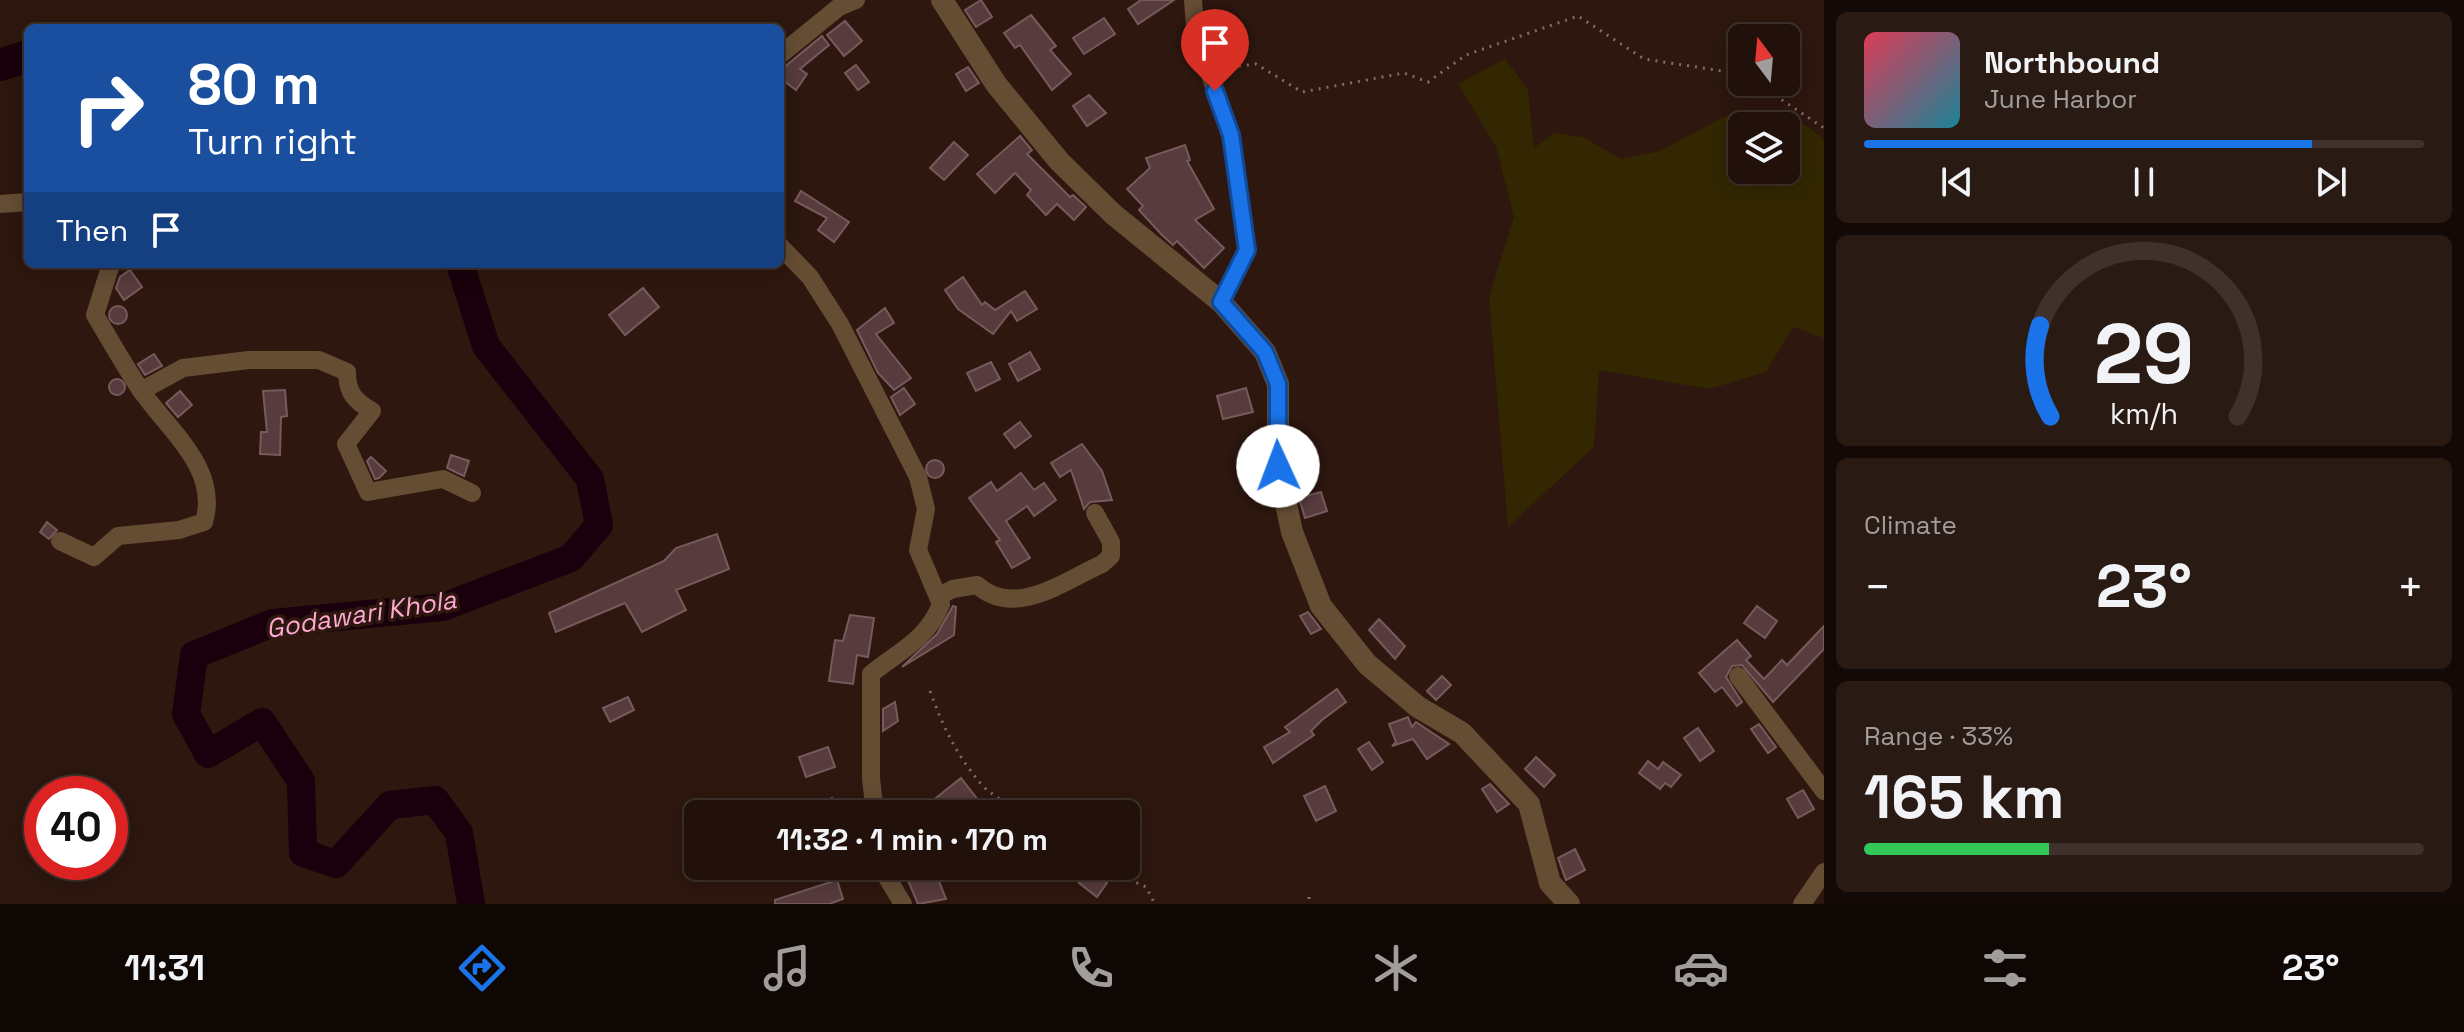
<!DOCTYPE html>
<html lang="en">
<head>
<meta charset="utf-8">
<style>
  body { margin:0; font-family:"Space Grotesk",sans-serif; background:#2a1a14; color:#f1f3f6; height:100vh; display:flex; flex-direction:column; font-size:30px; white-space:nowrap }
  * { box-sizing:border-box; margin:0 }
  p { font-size:26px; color:#a29d9d }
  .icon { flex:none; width:44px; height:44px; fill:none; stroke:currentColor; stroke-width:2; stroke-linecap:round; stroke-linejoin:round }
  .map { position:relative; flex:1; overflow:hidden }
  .side { display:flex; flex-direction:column; gap:12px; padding:12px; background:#130906; width:640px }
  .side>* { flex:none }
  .top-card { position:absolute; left:24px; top:24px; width:760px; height:244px; border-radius:12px; box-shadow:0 4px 20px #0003,0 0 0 2px #3f312c; background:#1a4fa0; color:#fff; overflow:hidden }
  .needle { width:52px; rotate:344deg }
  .tools { position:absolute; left:1728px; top:24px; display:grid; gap:16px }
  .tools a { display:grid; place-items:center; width:72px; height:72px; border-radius:12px; background:#22110b; box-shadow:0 4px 20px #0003,0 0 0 2px #3f312c; font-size:40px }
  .speed { position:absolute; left:24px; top:776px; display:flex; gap:16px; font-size:40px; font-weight:700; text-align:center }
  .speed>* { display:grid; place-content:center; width:104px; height:104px; border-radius:50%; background:#22110b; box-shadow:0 4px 20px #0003,0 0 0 2px #3f312c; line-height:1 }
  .speed .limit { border:12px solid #d22; background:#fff; color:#111 }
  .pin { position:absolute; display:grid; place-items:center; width:68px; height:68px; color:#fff; margin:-82px -34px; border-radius:50% 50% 50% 0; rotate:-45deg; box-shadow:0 0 8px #0007 }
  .pin .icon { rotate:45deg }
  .me { position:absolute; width:88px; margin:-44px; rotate:358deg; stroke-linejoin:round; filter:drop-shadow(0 0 6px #0008) }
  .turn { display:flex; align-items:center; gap:28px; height:168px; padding:0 32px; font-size:36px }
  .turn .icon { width:104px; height:104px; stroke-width:2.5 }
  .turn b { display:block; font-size:56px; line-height:68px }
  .then { display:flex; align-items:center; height:76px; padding:0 32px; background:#0003; gap:16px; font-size:30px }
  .big { font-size:60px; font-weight:700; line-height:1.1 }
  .side .widget { flex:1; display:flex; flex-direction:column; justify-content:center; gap:12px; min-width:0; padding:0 28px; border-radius:12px; background:#2a1a14 }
  .side .dial { align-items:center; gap:0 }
  .dial svg { height:208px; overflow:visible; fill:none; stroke:#3f312c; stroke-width:7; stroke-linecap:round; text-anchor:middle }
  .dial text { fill:#f1f3f6; stroke:none }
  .song { display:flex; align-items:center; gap:24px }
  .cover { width:96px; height:96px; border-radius:12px; background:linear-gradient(135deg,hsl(350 70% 55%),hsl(190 70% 35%)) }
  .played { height:8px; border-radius:4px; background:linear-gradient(90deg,#1a73e8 80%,#3f312c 80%) }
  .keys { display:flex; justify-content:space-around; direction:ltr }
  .heat { display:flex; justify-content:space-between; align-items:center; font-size:44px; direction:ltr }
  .charge { height:12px; border-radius:6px; background:linear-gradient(90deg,#34c759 33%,#3f312c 0) }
  .trip { position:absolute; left:684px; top:800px; width:456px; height:80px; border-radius:12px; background:#22110b; box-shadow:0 4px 20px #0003,0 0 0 2px #3f312c; font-weight:700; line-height:80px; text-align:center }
  .dock { display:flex; height:128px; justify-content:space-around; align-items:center; background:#0e0704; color:#a29d9d }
  .dock .icon { width:56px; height:56px }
  .dock .active { color:#1a73e8 }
  .dock b { font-size:36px; color:#f1f3f6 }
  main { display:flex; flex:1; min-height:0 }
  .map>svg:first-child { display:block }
</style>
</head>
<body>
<main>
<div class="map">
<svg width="1824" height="904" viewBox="0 0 1824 904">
  <rect width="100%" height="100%" fill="#2d170f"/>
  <path fill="#322700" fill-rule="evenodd" d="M1505 59 1528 90 1534 148 1554 133 1583 137 1621 159 1660 151 1731 113 1806 125 1824 140V338L1793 327 1766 372 1709 389 1599 370 1594 447 1508 527 1489 297 1514 217 1496 147 1458 84ZM1742 126H1786V170H1742Z"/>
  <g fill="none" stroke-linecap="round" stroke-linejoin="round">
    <polyline stroke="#19000c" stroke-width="16" points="0,56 28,48"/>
    <g stroke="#19000c" stroke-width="28">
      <polyline points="0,67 28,59"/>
      <polyline points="460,264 486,346 590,479 599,525 571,558 443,607 273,623 194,655 186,714 208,754 262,722 301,781 303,853 336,864 390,805 435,800 459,833 471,904"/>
    </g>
  </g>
  <g fill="#573b3d" stroke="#775a5b" stroke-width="2">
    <polygon points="981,0 992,17 976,27 965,10"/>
    <polygon points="1141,0 1174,0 1138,24 1128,9"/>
    <polygon points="1031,15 1056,46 1050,50 1071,74 1052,90 1020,45 1015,48 1004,33"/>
    <polygon points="1104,18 1115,34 1084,54 1073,38"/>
    <polygon points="1221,20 1227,36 1208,42 1207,25"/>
    <polygon points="845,21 862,41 844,56 827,35"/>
    <polygon points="822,36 829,45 800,69 807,74 796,90 784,81 780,85 780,75 788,64"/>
    <polygon points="856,65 869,82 858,90 845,73"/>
    <polygon points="968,67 979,83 966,91 956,74"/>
    <polygon points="1089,95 1106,113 1087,126 1073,106"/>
    <polygon points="1020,136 1032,150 1027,154 1070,197 1073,195 1086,207 1074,220 1057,204 1046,215 1027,195 1031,190 1015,173 995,193 977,174"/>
    <polygon points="954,142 968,155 944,180 930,168"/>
    <polygon points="1185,145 1190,160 1187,161 1214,209 1195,220 1224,248 1204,268 1177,241 1173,245 1161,234 1139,210 1143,206 1127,189 1150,168 1146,158"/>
    <polygon points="801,191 849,222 834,242 818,230 827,218 795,201"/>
    <polygon points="130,270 142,287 124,300 116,288 120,277"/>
    <polygon points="963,277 982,305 985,302 995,310 1025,291 1037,309 1017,321 1011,311 993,334 958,309 945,290"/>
    <polygon points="643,288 659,307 625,335 609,315"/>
    <circle cx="118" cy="315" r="9"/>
    <polygon points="885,308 894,323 876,334 911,378 894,390 878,373 857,330"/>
    <polygon points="1030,352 1040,369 1018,381 1009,364"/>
    <polygon points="154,354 162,366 145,375 138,364"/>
    <polygon points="991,362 1000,379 976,391 967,373"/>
    <circle cx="117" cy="387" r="8"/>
    <polygon points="904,388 915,404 900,415 891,397"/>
    <polygon points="1246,388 1253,412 1223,419 1217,396"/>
    <polygon points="285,390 287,416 281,417 280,455 260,454 261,432 267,432 263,391"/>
    <polygon points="180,391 192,405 178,417 166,403"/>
    <polygon points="1020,422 1031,436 1015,448 1004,434"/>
    <polygon points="1082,444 1102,471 1112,500 1090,502 1084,509 1071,470 1060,477 1051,463"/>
    <polygon points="451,455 469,461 464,476 447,468"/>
    <polygon points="371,457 386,471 379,478 375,479 367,461"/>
    <circle cx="935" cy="469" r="9"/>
    <polygon points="1021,473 1034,490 1044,483 1056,500 1034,516 1027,506 1006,521 1030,558 1012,568 996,542 1000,540 969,498 991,482 997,491"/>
    <polygon points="1321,492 1327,511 1305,518 1299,498"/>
    <polygon points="47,522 57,530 49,539 40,532"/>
    <polygon points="717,534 729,569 676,590 686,610 642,632 625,603 556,632 549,613 664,561 676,548"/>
    <polygon points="953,606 956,607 954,635 902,667 937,634"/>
    <polygon points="1757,606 1777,621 1765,638 1744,623"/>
    <polygon points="1308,612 1321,629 1311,634 1300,616"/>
    <polygon points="850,615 874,618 868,657 857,655 853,684 829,681 835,640 843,641"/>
    <polygon points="1379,619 1405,646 1395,659 1369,630"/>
    <polygon points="1824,626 1824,649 1773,702 1742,665 1732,666 1726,677 1742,702 1737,706 1722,687 1715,692 1699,673 1737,640 1751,656 1746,660 1764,679 1782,660 1787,665"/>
    <polygon points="1442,676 1451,685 1436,700 1427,691"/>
    <polygon points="1337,689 1346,702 1322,720 1311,731 1314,735 1273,763 1264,747 1290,732 1285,727"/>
    <polygon points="628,697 634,710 610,722 603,708"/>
    <polygon points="895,702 898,721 883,731 883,709"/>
    <polygon points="1408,717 1412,727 1416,722 1449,744 1427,759 1413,739 1392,746 1396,742 1389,724"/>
    <polygon points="1759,724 1776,747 1768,753 1751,729"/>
    <polygon points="1698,728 1714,751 1700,761 1684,738"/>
    <polygon points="1369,742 1383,762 1372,770 1358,749"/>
    <polygon points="828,747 835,767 806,777 799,757"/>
    <polygon points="1536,757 1555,775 1544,787 1525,769"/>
    <polygon points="1648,761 1658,769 1663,762 1681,775 1671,787 1665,783 1660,789 1639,773"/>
    <polygon points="961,778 989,814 916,814"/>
    <polygon points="1490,784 1509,804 1497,812 1482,789"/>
    <polygon points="1325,786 1336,811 1316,821 1304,796"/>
    <polygon points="1803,790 1814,809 1798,818 1787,799"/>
    <polygon points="832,798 842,814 807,814"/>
    <polygon points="1575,849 1585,870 1566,880 1558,858"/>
    <polygon points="904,866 933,866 946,899 918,904 906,876 910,874"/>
    <polygon points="1089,869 1107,883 1097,897 1079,883"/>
    <polygon points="837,880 843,899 829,904 775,904 775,900"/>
  </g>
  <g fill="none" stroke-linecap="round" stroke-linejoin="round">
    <g stroke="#816e66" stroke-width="3" stroke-dasharray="2 6" stroke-linecap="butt">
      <polyline points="1223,68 1256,64 1302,92 1404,73 1428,82 1466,55 1578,16 1644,59 1742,74"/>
      <polyline points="1755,82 1824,128"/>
      <path d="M930 691C943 727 957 756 982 785 992 796 1007 801 1014 814"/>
      <polyline points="1100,866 1146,887 1155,904"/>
      <polyline points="1309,897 1309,904"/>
    </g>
    <g stroke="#654d34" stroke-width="18">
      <polyline points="1193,0 1197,53 1208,69 1231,135 1247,250 1221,302"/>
      <polyline points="780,55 839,7 856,0"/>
      <polyline points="0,204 28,202"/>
      <path d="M780 246 810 277 840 324 918 477 926 509 918 550 941 604C928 639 898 652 871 674V778L875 814"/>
      <path d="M141 391 183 368 249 360H319L347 372C347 393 355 401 372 411L346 444 368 492 443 479 472 493"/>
      <path d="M60 541 94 557 118 536 179 530 204 522C220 468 167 429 140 389 124 365 110 340 95 315L111 264"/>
      <path d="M939 596 953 589 977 585C1015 619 1064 581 1102 564L1111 556V542L1095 513"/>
      <polyline points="1738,676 1824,791"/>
      <polyline points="880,866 903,904"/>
      <polyline points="1802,904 1824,872"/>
    </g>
    <polyline stroke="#654d34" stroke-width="22" points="942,0 996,84 1059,161 1113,214 1221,302 1265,352 1278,384 1278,466 1292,532 1321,606 1367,664 1418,707 1462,733 1529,804 1550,883 1569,904"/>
  </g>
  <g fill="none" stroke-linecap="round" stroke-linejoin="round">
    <defs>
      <polyline id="route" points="1215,91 1231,135 1247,250 1221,302 1265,352 1278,384 1278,466"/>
    </defs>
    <use href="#route" stroke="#114b97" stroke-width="20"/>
    <use href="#route" stroke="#1a73e8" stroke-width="14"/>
  </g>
  <g text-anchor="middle" stroke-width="7" stroke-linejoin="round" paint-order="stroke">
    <g font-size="26" font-style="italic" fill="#ffa8d2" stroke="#2d170f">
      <text transform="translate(361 614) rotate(-9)" y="9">Godawari Khola</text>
    </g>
  </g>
</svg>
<div class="tools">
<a><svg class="needle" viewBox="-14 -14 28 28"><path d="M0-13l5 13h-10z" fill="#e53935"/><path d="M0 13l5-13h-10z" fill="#a29d9d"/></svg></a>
<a><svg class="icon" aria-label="layers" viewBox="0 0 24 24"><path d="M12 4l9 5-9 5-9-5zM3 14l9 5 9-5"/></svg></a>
</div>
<div class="speed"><div class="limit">40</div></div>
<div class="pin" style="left:1215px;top:91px;background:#d93025"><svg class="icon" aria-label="arrive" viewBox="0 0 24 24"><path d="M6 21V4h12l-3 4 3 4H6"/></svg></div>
<svg class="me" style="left:1278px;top:466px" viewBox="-20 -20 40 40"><circle r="19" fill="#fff"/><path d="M0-13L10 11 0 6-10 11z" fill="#1a73e8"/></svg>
<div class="trip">11:32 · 1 min · 170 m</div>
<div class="top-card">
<div class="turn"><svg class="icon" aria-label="right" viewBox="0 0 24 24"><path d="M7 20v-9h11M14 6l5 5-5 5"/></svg><div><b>80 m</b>Turn right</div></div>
<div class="then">Then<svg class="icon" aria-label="arrive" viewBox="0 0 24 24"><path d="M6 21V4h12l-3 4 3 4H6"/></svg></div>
</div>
</div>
<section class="side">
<div class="widget">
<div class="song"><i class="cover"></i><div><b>Northbound</b><p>June Harbor</p></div></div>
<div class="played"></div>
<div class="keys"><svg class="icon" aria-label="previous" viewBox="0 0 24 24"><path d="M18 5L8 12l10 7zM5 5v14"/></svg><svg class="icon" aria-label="pause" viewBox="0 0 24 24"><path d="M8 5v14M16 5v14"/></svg><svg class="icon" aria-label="next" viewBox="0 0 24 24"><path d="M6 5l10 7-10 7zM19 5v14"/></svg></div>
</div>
<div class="widget dial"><svg viewBox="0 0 100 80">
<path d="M14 69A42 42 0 1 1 86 69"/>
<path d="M14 69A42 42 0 0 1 10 34" stroke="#1a73e8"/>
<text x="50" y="56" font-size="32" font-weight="700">29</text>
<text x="50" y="72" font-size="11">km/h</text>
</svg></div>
<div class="widget"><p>Climate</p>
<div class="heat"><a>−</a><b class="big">23°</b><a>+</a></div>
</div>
<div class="widget"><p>Range · 33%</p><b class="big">165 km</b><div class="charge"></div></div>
</section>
</main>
<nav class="dock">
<b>11:31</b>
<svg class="icon active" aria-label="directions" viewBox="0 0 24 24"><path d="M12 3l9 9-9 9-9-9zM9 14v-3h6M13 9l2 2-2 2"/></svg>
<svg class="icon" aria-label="music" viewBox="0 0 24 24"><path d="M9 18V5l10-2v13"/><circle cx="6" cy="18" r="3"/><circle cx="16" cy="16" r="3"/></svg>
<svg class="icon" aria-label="phone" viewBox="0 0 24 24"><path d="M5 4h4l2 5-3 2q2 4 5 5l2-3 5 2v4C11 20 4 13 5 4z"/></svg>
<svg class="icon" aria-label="climate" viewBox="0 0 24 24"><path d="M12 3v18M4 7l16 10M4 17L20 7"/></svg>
<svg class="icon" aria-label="car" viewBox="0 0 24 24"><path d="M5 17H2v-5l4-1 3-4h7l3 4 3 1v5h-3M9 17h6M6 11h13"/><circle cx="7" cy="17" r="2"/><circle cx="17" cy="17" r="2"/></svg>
<svg class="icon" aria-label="filters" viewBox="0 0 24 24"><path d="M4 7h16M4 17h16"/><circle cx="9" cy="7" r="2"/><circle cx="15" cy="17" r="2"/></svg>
<b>23°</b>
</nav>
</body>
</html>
